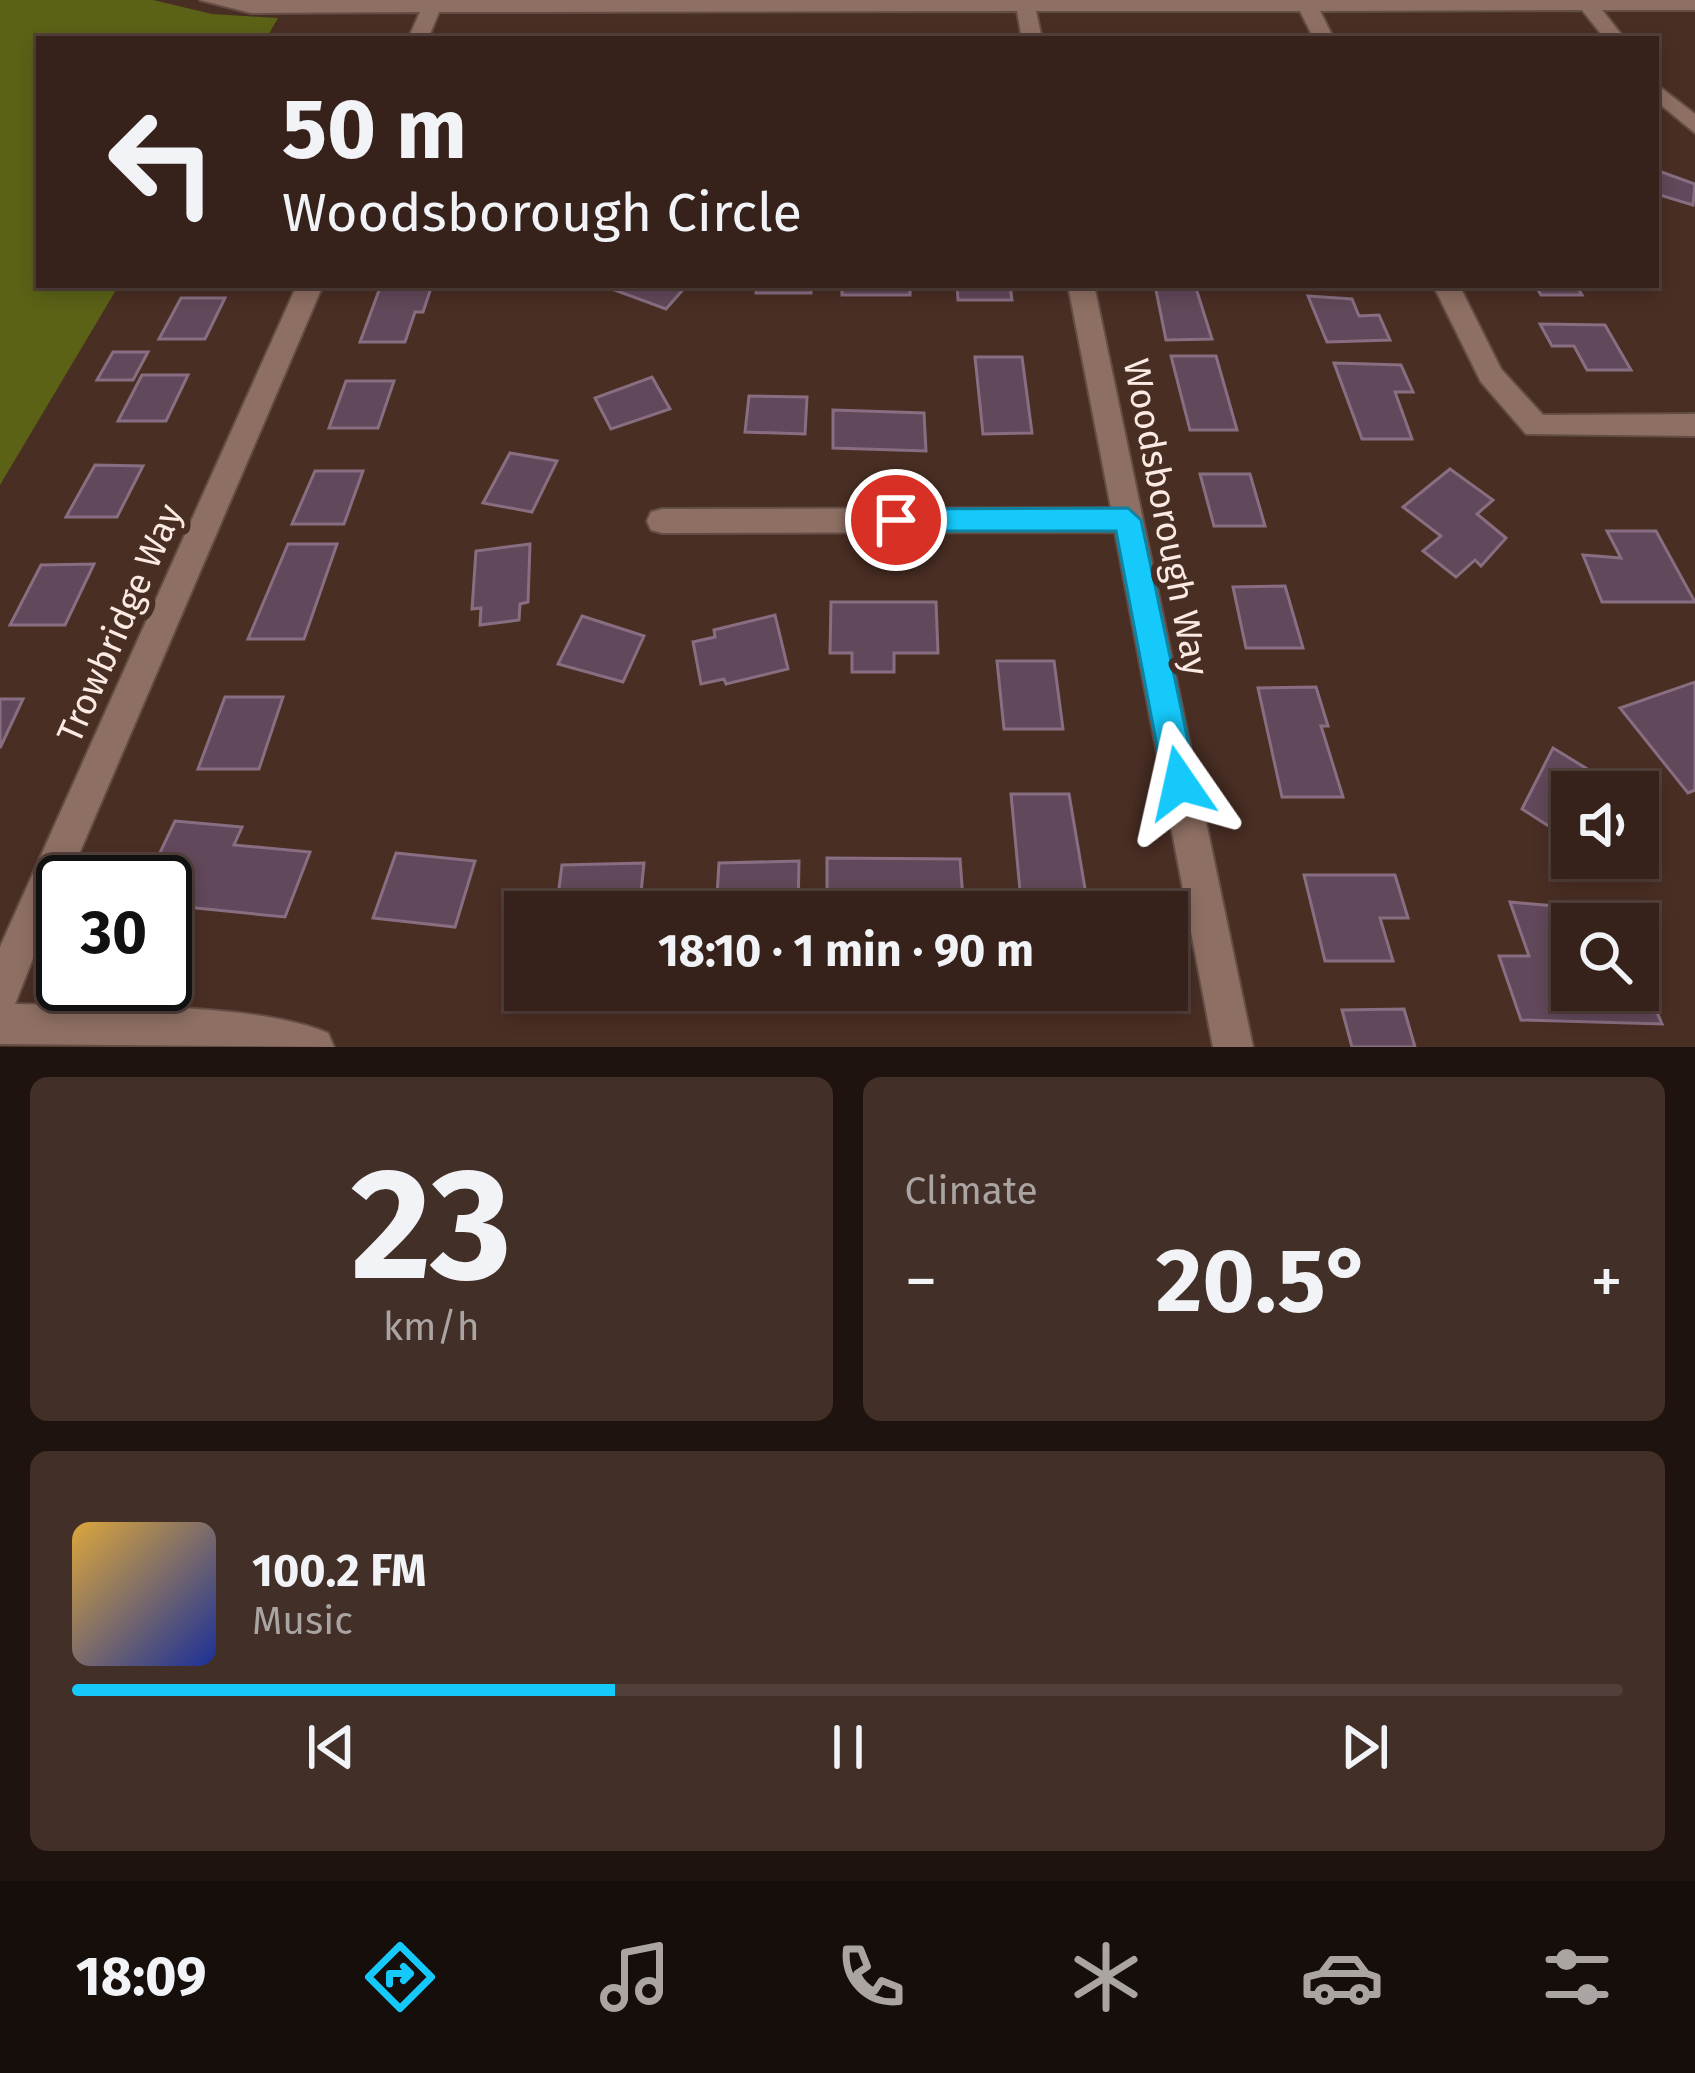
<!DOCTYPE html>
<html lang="en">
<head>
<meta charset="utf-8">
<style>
  body { margin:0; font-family:"Fira Sans",sans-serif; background:#422f28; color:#f1f3f6; height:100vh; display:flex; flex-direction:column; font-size:45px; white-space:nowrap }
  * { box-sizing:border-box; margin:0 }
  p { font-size:39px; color:#aaa4a3 }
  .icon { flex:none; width:66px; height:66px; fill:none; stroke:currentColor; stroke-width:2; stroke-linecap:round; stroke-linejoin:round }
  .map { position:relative; height:1047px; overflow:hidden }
  .details { display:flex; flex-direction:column; gap:30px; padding:30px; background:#1e130f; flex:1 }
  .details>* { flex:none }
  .top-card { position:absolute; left:36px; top:36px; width:1623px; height:252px; border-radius:0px; box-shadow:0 6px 18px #0003,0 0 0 3px #513f3a; background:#37221b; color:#f1f3f6; overflow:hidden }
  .buttons { position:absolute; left:1551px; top:771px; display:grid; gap:24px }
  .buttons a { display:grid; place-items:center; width:108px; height:108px; border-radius:0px; background:#37221b; box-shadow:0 6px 18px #0003,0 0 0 3px #513f3a; font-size:60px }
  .speed { position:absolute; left:36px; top:855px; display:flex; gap:24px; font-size:60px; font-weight:700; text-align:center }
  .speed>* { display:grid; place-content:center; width:156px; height:156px; border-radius:50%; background:#37221b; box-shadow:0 6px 18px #0003,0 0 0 3px #513f3a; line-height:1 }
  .speed .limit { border:6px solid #111; border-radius:18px; background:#fff; color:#111 }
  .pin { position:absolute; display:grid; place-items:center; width:102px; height:102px; color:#fff; margin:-51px; border:6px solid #fff; border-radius:50%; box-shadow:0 3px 12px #0007 }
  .me { position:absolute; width:132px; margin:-66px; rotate:349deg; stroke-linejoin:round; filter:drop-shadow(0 0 9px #0008) }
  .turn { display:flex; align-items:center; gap:42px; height:252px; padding:0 48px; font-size:54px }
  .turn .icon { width:156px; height:156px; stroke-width:2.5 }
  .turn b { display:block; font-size:84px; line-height:102px }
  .big { font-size:90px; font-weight:700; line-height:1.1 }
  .details .card { flex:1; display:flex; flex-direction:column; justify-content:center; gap:18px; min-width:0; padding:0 42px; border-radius:18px; background:#422f28 }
  .details .dial { align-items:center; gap:0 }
  .dial b { font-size:156px; line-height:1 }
  .song { display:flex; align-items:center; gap:36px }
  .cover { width:144px; height:144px; border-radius:18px; background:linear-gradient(135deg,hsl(40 70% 55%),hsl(230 70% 35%)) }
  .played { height:12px; border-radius:6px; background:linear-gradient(90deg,#15cafb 35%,#513f3a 35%) }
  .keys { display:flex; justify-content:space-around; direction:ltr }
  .heat { display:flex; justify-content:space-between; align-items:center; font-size:66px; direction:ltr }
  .details .tiles { flex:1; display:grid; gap:30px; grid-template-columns:1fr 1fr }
  .card:last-child { grid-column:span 2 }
  .trip { position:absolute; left:504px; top:891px; width:684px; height:120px; border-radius:0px; background:#37221b; box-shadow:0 6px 18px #0003,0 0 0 3px #513f3a; font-weight:700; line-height:120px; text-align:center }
  .dock { display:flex; height:192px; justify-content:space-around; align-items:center; background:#160e0b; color:#aaa4a3 }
  .dock .icon { width:84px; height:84px }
  .dock .on { color:#15cafb }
  .dock b { font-size:54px; color:#f1f3f6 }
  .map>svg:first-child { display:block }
</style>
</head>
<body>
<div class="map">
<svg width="1695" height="1047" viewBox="0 0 1695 1047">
  <rect width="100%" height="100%" fill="#492e24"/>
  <polygon fill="#5b6216" points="0,0 153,0 212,14 278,18 266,39 39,39 39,285 119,285 0,485"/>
  <g fill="#61485a" stroke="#896e82" stroke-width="3">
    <polygon points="1656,170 1695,184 1693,205 1656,194"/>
    <polygon points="381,285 432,285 423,312 415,312 405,342 360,342"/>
    <polygon points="611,285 687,285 666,309 609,288"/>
    <polygon points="757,285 811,285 811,293 756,293"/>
    <rect x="842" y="285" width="68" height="10"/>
    <polygon points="957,285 1010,285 1012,300 958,300"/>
    <polygon points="1155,285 1195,285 1212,339 1166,340"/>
    <polygon points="1535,285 1576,285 1582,295 1541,295"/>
    <polygon points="1308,296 1352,299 1359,316 1379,315 1390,340 1327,342"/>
    <polygon points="181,298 225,298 205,339 159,339"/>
    <polygon points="1540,324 1605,325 1631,370 1587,370 1574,346 1552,346"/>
    <polygon points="113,352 148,352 133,380 97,380"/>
    <polygon points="1171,356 1216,356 1237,430 1190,430"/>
    <polygon points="975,357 1022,357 1032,433 983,434"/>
    <polygon points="1334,363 1401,365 1413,392 1395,392 1412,439 1362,439"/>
    <polygon points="142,375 188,375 166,421 118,421"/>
    <polygon points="652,377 670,409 611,429 595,398"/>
    <polygon points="346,381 394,381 378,428 329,428"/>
    <polygon points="749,396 807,397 805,434 745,432"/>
    <polygon points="833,410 924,413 926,451 833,448"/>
    <polygon points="510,453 557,461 532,512 483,503"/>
    <polygon points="95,465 143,466 117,517 66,517"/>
    <polygon points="1450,469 1493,500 1477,514 1506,538 1481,566 1475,560 1456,577 1423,551 1441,536 1403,507"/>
    <polygon points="315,471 363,471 344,524 292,524"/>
    <polygon points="1200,474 1250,474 1265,526 1214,526"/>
    <polygon points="1607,531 1656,531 1695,602 1602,602 1583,555 1621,558"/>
    <polygon points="288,544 337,544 304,639 248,639"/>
    <polygon points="530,544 528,602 520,604 519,620 480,625 481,608 472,609 476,551"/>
    <polygon points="94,564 65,625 10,625 41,565"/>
    <polygon points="1285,586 1303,648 1246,648 1233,587"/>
    <polygon points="831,602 936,602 938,653 894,653 894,672 852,672 852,653 830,653"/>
    <polygon points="775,615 788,669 726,684 724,679 701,684 693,642 715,637 714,630"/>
    <polygon points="582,616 644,636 623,682 558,664"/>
    <polygon points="997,661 1054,661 1063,729 1004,729"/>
    <polygon points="1695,682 1695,790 1688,793 1620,708"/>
    <polygon points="1316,687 1328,726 1321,726 1343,797 1282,797 1258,688"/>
    <polygon points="225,697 283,697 259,769 198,769"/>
    <polygon points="0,699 23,699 0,748"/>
    <polygon points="1553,748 1612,784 1608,792 1572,792 1572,841 1522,809"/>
    <polygon points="1011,794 1069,794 1089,912 1022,912"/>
    <polygon points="175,821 242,827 234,845 310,852 285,917 165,905 165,882 146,882"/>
    <polygon points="396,853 475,861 455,927 373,918"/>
    <polygon points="827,858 960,859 964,912 827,912"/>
    <polygon points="799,861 798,912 716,912 719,863"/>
    <polygon points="644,863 639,912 556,912 562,865"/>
    <polygon points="1304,875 1395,875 1408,918 1380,918 1393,961 1325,961"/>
    <polygon points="1510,902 1578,908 1584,924 1572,924 1572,990 1638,990 1638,967 1662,1024 1521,1020 1499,956 1529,956"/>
    <polygon points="1404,1009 1415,1047 1352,1047 1342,1010"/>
  </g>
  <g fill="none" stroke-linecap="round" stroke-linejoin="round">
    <defs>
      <g id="street">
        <polygon points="200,0 1695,0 1695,10 1602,10 1625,39 1605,39 1582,10 1320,11 1334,39 1314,39 1300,11 1036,11 1042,39 1022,39 1017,11 439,12 428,39 408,39 420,12 251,13"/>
        <polygon points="1656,84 1695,114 1695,133 1656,101"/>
        <path d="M297 285H323L67 882H63L15 1004C99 1006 254 1002 328 1033L334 1047 0 1044V947Z"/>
        <polygon points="1068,285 1094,285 1253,1047 1213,1047 1115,532 662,533 651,530 647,521 651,512 662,509 1111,508"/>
        <polygon points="1433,285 1459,285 1501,369 1543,415 1695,414 1695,436 1526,434 1481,382"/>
      </g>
    </defs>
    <use href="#street" stroke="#634d44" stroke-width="4"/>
    <use href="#street" fill="#8e6f63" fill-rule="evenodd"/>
  </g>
  <polygon fill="#15cafb" stroke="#0e83a3" stroke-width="3" points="1128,508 1141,520 1197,783 1192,794 1180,799 1169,794 1164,783 1116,531 896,531 883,520 896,509"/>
  <g text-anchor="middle" stroke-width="12" stroke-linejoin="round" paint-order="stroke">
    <g font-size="36" fill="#fbe9e3" stroke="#492e24">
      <text transform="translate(1167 517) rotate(79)" y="13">Woodsborough Way</text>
      <text transform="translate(119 623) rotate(-66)" y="13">Trowbridge Way</text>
    </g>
  </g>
</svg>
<div class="buttons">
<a><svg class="icon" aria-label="sound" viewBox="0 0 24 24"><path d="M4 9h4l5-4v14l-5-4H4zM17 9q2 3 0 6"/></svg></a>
<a><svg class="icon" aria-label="search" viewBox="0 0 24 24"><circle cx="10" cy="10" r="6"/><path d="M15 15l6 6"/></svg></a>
</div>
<div class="speed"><div class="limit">30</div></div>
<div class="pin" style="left:896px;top:520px;background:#d93025"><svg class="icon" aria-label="arrive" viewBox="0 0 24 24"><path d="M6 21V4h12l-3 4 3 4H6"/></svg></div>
<svg class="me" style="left:1180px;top:783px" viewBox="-20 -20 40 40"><path d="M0-17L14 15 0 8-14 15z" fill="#15cafb" stroke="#fff" stroke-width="4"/></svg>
<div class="trip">18:10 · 1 min · 90 m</div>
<div class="top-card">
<div class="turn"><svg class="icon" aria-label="left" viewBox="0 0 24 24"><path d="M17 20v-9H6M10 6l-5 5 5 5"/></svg><div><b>50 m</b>Woodsborough Circle</div></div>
</div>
</div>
<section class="details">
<div class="tiles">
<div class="card dial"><b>23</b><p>km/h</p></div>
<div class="card"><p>Climate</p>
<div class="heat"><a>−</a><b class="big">20.5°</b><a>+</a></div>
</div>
<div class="card">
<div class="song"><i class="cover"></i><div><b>100.2 FM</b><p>Music</p></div></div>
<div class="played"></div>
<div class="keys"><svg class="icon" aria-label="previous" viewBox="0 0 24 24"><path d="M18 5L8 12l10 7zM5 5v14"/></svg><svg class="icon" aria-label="pause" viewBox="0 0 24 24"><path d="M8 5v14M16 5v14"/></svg><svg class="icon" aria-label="next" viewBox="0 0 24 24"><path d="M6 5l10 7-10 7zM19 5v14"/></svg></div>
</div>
</div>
</section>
<nav class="dock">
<b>18:09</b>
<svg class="icon on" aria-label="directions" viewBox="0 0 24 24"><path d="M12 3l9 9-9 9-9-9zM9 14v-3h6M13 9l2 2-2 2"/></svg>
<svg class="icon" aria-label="music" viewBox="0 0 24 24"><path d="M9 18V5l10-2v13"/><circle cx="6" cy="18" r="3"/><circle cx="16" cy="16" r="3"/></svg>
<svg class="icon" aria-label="phone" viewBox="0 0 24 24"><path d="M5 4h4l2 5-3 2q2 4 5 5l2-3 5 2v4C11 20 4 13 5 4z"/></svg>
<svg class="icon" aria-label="climate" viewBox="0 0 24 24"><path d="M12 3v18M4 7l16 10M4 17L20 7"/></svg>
<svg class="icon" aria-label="car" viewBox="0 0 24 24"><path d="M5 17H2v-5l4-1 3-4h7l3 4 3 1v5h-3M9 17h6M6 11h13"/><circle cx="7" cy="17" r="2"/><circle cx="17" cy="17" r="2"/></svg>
<svg class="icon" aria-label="filters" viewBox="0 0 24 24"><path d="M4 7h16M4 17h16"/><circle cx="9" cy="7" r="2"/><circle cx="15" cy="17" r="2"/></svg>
</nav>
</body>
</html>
